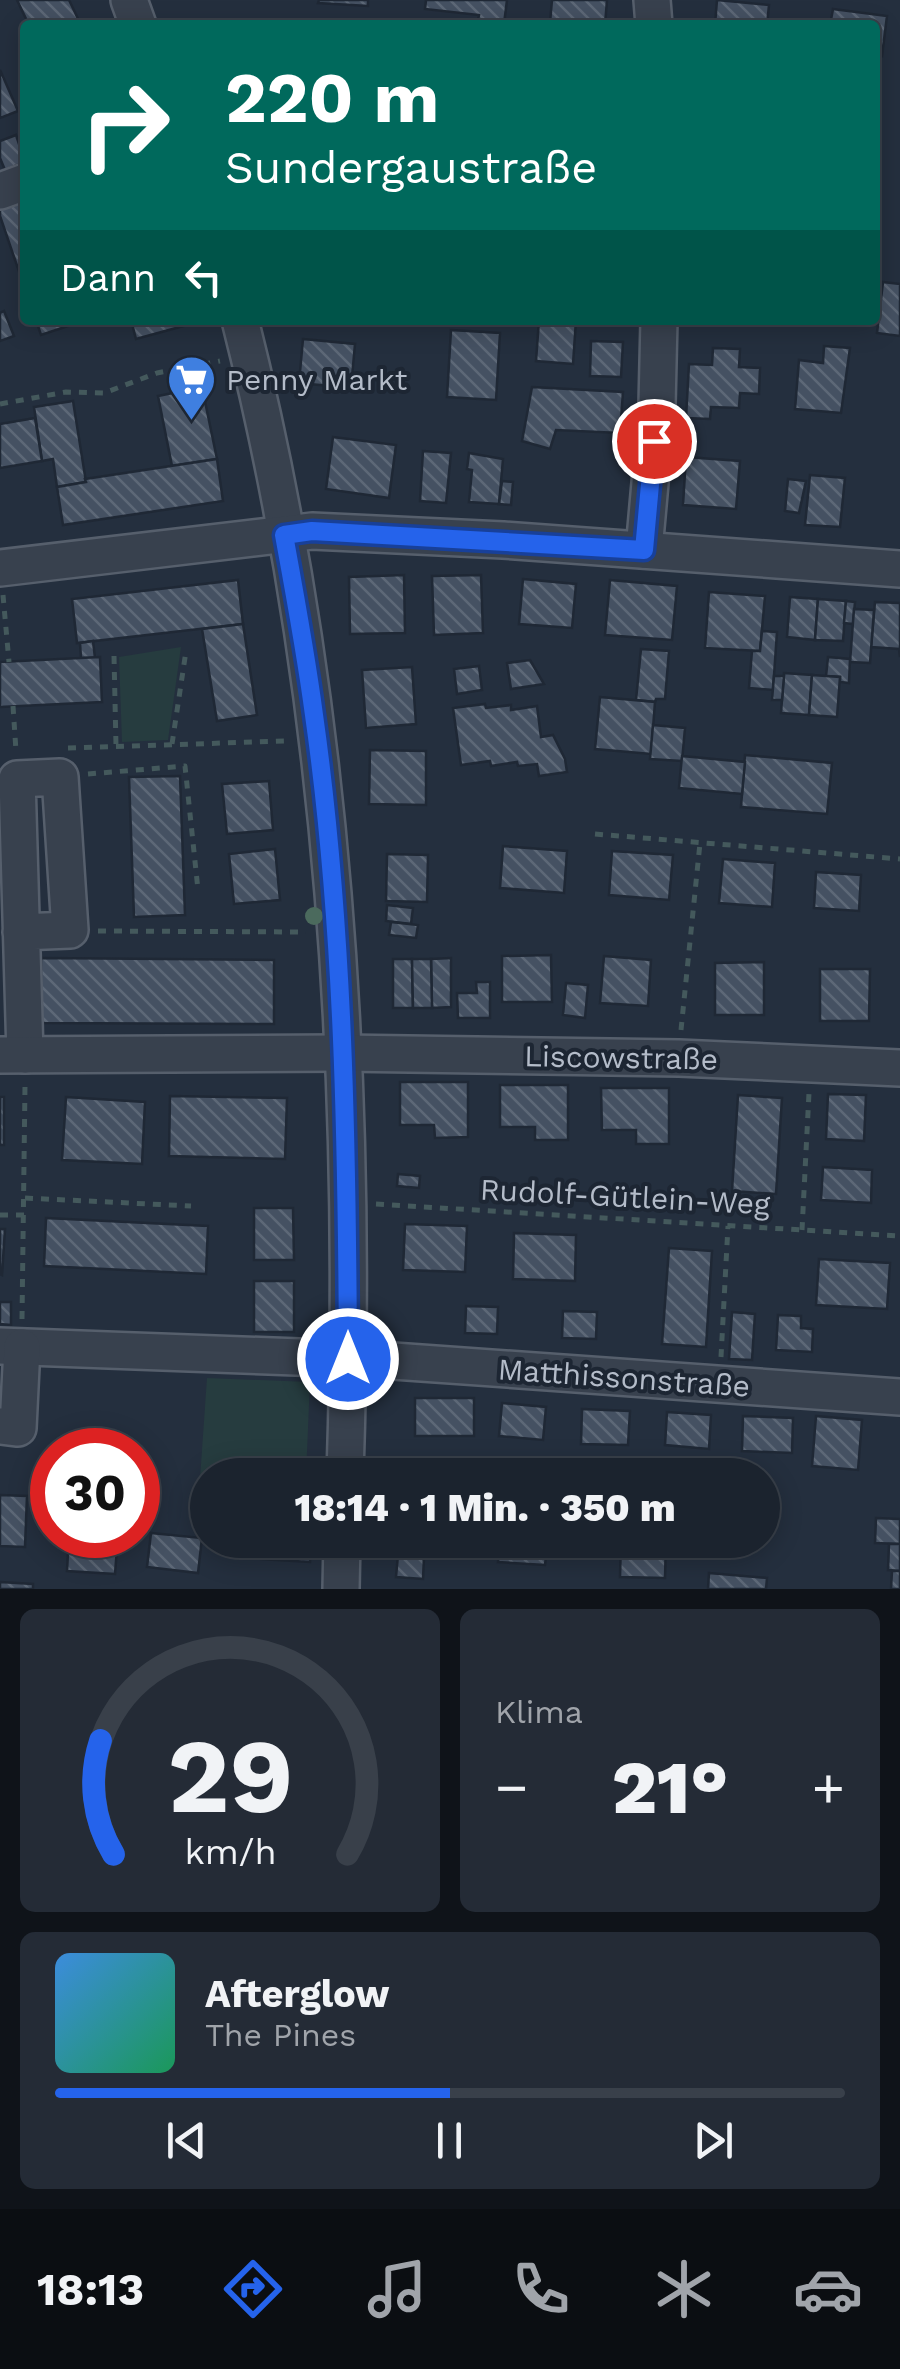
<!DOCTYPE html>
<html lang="de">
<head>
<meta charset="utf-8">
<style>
  body { margin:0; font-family:"Work Sans",sans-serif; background:#242b36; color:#f1f3f6; height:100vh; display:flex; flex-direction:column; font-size:38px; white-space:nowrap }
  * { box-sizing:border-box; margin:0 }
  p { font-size:32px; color:#a0a4aa }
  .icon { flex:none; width:55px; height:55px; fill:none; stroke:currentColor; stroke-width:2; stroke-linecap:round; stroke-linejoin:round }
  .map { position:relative; height:1589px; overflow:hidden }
  .side { display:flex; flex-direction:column; gap:20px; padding:20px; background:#0f1319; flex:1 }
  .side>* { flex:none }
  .banner { position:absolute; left:20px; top:20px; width:860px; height:305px; border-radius:10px; box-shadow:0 5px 25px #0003,0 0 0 2px #39404a; background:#00695c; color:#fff; overflow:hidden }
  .speed { position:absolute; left:30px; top:1428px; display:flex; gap:20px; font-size:50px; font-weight:700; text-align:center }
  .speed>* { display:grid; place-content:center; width:130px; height:130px; border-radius:50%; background:#1b232e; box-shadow:0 5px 25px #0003,0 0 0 2px #39404a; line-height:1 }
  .speed .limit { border:15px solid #d22; background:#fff; color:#111 }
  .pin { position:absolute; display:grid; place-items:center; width:85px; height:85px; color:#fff; margin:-42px; border:5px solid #fff; border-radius:50%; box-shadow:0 2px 10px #0007 }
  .me { position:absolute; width:110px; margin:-55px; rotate:0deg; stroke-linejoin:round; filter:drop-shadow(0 0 8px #0008) }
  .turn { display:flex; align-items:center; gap:35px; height:210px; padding:0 40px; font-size:45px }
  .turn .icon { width:130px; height:130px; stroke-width:2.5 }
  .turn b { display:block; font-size:70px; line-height:85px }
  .then { display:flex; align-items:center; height:95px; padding:0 40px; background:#0003; gap:20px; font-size:38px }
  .big { font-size:75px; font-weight:800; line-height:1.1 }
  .side .card { flex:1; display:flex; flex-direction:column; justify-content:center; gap:15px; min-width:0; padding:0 35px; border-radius:15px; background:#242b36 }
  .side .dial { align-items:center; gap:0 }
  .dial svg { height:260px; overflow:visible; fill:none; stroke:#39404a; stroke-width:7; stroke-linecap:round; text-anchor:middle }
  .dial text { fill:#f1f3f6; stroke:none }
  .song { display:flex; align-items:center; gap:30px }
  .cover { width:120px; height:120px; border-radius:15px; background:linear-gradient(135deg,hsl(210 70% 55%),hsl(150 70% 35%)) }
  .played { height:10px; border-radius:5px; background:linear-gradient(90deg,#2563eb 50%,#39404a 50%) }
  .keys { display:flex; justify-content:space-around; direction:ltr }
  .heat { display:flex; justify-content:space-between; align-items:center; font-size:55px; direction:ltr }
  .side .tiles { flex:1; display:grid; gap:20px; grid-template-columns:1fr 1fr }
  .card:last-child { grid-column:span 2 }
  .trip { position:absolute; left:190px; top:1458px; width:590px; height:100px; border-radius:50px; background:#1b232e; box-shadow:0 5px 25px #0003,0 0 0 2px #39404a; font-weight:800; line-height:100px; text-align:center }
  .tab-bar { display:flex; height:160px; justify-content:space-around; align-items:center; background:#0b0e12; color:#a0a4aa }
  .tab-bar .icon { width:70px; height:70px }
  .tab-bar .current { color:#2563eb }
  .tab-bar b { font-size:45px; color:#f1f3f6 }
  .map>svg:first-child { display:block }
</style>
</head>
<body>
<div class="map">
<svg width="900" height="1589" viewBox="0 0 900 1589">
  <defs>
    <pattern id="building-back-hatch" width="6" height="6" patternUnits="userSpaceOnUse" patternTransform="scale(2.5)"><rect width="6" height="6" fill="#455162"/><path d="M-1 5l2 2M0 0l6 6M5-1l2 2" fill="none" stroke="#5d6877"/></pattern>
  </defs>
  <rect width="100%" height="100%" fill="#242f3e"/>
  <g fill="#263c3f">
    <polygon points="181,647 168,740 122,742 119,657"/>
    <polygon points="207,1378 310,1382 306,1475 208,1475 207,1508 198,1507"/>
  </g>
  <g fill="url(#building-back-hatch)" stroke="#1f2835" stroke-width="2.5">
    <polygon points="17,0 69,0 81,25 29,25"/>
    <polygon points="319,0 368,0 368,6 318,3"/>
    <polygon points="426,0 507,0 504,24 478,20 479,15 425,9"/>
    <polygon points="552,0 607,0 605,25 550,23"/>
    <polygon points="717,0 769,5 767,25 715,25"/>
    <polygon points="833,9 887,16 882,56 875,55 875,25 830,25"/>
    <polygon points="0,70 18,111 0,118"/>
    <polygon points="16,135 25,162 5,170 0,158 0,141"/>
    <polygon points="25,195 25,289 0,216 0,203"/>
    <polygon points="883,282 900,284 900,336 877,333"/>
    <polygon points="4,311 14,336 0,341 0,313"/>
    <polygon points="36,320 86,320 41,335"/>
    <polygon points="131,320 186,320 187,325 136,339"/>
    <polygon points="539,320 576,320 573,364 536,361"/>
    <polygon points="451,330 500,333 496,400 447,397"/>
    <polygon points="303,339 355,344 351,388 299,383"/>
    <polygon points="591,341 623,342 621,377 590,376"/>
    <polygon points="824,346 850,348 841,413 795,409 799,360 823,363"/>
    <polygon points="713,348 740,349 739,367 760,368 759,394 740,393 739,408 711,407 710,419 686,418 689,364 712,365"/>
    <polygon points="202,387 217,459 172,466 158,396"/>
    <polygon points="532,387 623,392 620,433 556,430 550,449 522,441"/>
    <polygon points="73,401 86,482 57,487 53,459 42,461 34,407"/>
    <polygon points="35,418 42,461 0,468 0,424"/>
    <polygon points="333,437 396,445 389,498 326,489"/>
    <polygon points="423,451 451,453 446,503 420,501"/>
    <polygon points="469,453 503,459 499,504 469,502 472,470 467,469"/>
    <polygon points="686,457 740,461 736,509 683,505"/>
    <polygon points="217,459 223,501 63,525 57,487 86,482 85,479"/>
    <polygon points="810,475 845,478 840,527 805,525"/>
    <polygon points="788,479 806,481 799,513 785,511"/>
    <polygon points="502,481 513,482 511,505 499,504"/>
    <polygon points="404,575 405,633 350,634 349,577"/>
    <polygon points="481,575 483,633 434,635 432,576"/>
    <polygon points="523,579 576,584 572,628 519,624"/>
    <polygon points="238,580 243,624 77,643 72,599"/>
    <polygon points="610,580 677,586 672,640 605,635"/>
    <polygon points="709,592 765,596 760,651 705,648"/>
    <polygon points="790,597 818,599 815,640 787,637"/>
    <polygon points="818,599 846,601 843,641 815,640"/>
    <polygon points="846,601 855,602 853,624 844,623"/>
    <polygon points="875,602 900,603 900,657 899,649 871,647"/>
    <polygon points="854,609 874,610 870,663 850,662"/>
    <polygon points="243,624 257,715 217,721 202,629"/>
    <polygon points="762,631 777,632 773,690 749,688 752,651 760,651"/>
    <polygon points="93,641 95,658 81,658 80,643"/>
    <polygon points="641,649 669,651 665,699 656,699 655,702 636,700"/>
    <polygon points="100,657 102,702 0,707 0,662"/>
    <polygon points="828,657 850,659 849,683 840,682 840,677 826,676"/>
    <polygon points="530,660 544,684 511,689 507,663"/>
    <polygon points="479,666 482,690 457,694 454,669"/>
    <polygon points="412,667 416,724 366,728 362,670"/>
    <polygon points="784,673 812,675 809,715 781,713"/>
    <polygon points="812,675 840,677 837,717 809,715"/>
    <polygon points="774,676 784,676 782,700 772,700"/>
    <polygon points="600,697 655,702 651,754 595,749"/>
    <polygon points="485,704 486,708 511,705 511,710 537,706 541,737 553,735 565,759 567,772 539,776 537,764 518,766 517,762 491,766 490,761 461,765 453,708"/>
    <polygon points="653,725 685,728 682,761 650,759"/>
    <polygon points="370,750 426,751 426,805 369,804"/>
    <polygon points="745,755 832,763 827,814 741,807"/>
    <polygon points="682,756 745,762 742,794 679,788"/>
    <polygon points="180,776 185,915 134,917 129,777"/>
    <polygon points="269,781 273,830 227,834 222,784"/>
    <polygon points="503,846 567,851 564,893 500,888"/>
    <polygon points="275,849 280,900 234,904 229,854"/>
    <polygon points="612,851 673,855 669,900 609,895"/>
    <polygon points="387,854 428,855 427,902 386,901"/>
    <polygon points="723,859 775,863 772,907 719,903"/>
    <polygon points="816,872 861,875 859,911 814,908"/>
    <polygon points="387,905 413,908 411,924 386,921"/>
    <polygon points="391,922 418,925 416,938 389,935"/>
    <polygon points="551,955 552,1002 502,1002 502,956"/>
    <polygon points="604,956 651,960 648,1006 600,1003"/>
    <polygon points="41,958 274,960 274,1024 41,1023"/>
    <polygon points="451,958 451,1007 432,1008 431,959"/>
    <polygon points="393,959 412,959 413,1008 393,1008"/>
    <polygon points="412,959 431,959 432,1008 413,1008"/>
    <polygon points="764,962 764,1015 715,1015 715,963"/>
    <polygon points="820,969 870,969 869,1021 820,1021"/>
    <polygon points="476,982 490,982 490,1018 458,1018 457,993 477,993"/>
    <polygon points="566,983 588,985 585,1018 563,1015"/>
    <polygon points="400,1082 468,1082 468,1137 435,1138 434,1125 400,1125"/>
    <polygon points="500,1085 568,1085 568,1140 535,1140 535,1127 500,1127"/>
    <polygon points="601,1088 669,1088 669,1144 636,1144 636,1130 602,1130"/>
    <polygon points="828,1094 866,1095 864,1141 826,1139"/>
    <polygon points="738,1095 782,1098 776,1194 732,1191"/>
    <polygon points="170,1096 287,1098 285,1159 169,1156"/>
    <rect x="0" y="1097" width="4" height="48"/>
    <polygon points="66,1097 145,1102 142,1164 62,1160"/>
    <polygon points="823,1167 872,1170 871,1203 821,1200"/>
    <polygon points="398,1174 420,1176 419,1188 397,1186"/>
    <polygon points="254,1208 293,1208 294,1260 254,1260"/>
    <polygon points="46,1218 208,1226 206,1274 44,1266"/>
    <polygon points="405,1224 467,1226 465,1272 403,1270"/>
    <polygon points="0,1229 5,1229 2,1275 0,1274"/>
    <polygon points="514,1233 576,1235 575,1281 513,1279"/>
    <polygon points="669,1248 712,1251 706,1347 662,1344"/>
    <polygon points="819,1259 890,1263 887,1309 816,1305"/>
    <rect x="254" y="1281" width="40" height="51"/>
    <polygon points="0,1302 11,1302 11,1325 0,1324"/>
    <polygon points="466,1306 498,1307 497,1334 465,1333"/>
    <polygon points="563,1311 597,1312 596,1339 562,1338"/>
    <polygon points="732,1312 755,1314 752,1360 729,1359"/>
    <polygon points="778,1315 801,1316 801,1328 813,1329 812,1352 776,1350"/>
    <rect x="415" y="1398" width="59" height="38"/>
    <polygon points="502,1403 546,1407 543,1440 499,1436"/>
    <polygon points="582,1409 630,1411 628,1445 581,1444"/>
    <polygon points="667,1412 711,1415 709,1449 665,1445"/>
    <polygon points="743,1416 793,1418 792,1453 742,1451"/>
    <polygon points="816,1416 862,1420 858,1470 812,1466"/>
    <polygon points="404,1464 431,1465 430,1475 403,1475"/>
    <polygon points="0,1495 27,1496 25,1547 0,1546"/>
    <polygon points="876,1518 900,1519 900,1544 875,1543"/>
    <polygon points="151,1533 202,1538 198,1573 147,1567"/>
    <polygon points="69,1535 118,1535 115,1574 67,1571"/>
    <polygon points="262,1540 312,1540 310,1562 261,1559"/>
    <polygon points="396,1540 442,1540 440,1558 395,1555"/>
    <polygon points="500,1540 548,1540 545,1565 498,1562"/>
    <polygon points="621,1540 666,1540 665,1578 620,1577"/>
    <polygon points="889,1544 900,1544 900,1571 888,1570"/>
    <polygon points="398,1555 424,1557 423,1579 396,1577"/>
    <polygon points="892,1571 900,1571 900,1589 891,1589"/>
    <polygon points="709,1573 767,1578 766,1589 708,1589"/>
    <polygon points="0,1582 33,1584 33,1589 0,1589"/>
  </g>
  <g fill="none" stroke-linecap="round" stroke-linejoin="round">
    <defs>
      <g id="minor">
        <polyline points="129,0 138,25"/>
        <polyline points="652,0 654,25"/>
        <polyline points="0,191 25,182"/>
        <path d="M240 320C335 695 358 1089 345 1475"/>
        <polyline points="644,550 657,405 659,320"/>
        <polyline points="0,568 312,531 503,540 900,569"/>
        <polyline points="21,932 70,930 60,777 17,779 25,1055"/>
        <polyline points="0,1055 342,1053 679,1058 900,1068"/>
        <polyline points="0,1346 379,1360 900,1397"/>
        <polyline points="0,1426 18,1428 22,1347"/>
        <polyline points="341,1589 342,1540"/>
      </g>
    </defs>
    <use href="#minor" stroke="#565f6c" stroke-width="40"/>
    <g stroke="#44595c" stroke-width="5" stroke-dasharray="8 8" stroke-linecap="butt">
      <polyline points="0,404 66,392 104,393 157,373 220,361"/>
      <polyline points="3,595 9,662"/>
      <polyline points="114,656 116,746"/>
      <polyline points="13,706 16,751"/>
      <polyline points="172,744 186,651"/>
      <polyline points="68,748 286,741"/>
      <polyline points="88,774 185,766 198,890"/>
      <polyline points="595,834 900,859"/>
      <polyline points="98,931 306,932"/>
      <polyline points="681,1030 700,843"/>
      <polyline points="25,1198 191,1206"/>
      <polyline points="376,1204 900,1236"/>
      <polyline points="0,1215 24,1215"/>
      <polyline points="802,1230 809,1093"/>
      <polyline points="22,1319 25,1085"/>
      <polyline points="721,1357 728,1226"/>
    </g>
    <use href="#minor" stroke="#38414e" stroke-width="35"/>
  </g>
  <circle fill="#4b6a5d" cx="314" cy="916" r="9"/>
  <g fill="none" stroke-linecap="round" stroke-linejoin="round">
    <defs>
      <path id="route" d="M348 1359C347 1145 344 927 314 715 306 654 295 595 284 535L312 531 644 550 654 441"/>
    </defs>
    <use href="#route" stroke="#184099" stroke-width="25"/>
    <use href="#route" stroke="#2563eb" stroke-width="18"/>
  </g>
  <defs>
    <symbol id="supermarket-pin" viewBox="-11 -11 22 30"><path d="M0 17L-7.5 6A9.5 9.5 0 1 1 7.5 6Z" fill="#3f7fe0" stroke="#1d2633"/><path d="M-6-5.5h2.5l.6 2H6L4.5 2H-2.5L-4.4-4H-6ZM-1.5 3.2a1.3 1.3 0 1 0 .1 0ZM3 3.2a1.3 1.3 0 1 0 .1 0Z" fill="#fff"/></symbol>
  </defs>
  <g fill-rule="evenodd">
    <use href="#supermarket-pin" x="164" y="352" width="55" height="75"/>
  </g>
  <g text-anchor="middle" stroke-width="8" stroke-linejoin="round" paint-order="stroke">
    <g font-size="30" fill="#b4bcc9" stroke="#1d2633" text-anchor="start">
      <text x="226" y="390">Penny Markt</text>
    </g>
    <g font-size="30" fill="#b4bcc9" stroke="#1d2633">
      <text transform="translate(621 1058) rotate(1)" y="10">Liscowstraße</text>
      <text transform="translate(625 1197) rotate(3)" y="10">Rudolf-Gütlein-Weg</text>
      <text transform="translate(624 1378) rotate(4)" y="10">Matthissonstraße</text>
    </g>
  </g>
</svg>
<div class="speed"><div class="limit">30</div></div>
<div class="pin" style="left:654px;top:441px;background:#d93025"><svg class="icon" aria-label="arrive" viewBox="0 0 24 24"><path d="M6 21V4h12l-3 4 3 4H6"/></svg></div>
<svg class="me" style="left:348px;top:1359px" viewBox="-20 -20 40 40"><circle r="17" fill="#2563eb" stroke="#fff" stroke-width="3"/><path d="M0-11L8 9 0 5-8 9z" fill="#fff"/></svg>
<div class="trip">18:14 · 1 Min. · 350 m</div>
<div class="banner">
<div class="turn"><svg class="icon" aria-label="right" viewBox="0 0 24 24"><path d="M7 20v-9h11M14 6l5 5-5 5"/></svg><div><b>220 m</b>Sundergaustraße</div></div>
<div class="then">Dann<svg class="icon" aria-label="left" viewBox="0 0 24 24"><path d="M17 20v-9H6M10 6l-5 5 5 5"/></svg></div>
</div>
</div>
<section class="side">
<div class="tiles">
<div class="card dial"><svg viewBox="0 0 100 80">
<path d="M14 69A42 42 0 1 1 86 69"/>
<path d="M14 69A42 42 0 0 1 10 34" stroke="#2563eb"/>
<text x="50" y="56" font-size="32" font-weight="700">29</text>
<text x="50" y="72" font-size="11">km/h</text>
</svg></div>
<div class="card"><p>Klima</p>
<div class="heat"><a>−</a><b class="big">21°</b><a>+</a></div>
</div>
<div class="card">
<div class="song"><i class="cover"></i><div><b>Afterglow</b><p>The Pines</p></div></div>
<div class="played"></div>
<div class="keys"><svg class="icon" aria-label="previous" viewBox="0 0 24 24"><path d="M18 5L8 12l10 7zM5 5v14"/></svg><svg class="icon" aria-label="pause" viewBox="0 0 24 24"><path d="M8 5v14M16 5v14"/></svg><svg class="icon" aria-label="next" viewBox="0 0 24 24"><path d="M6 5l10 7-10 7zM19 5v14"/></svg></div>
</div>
</div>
</section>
<nav class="tab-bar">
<b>18:13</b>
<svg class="icon current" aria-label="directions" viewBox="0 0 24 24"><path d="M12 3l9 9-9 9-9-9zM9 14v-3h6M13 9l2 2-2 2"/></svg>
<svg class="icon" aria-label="music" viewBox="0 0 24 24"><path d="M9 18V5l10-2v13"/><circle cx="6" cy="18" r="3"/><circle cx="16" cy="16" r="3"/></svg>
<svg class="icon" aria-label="phone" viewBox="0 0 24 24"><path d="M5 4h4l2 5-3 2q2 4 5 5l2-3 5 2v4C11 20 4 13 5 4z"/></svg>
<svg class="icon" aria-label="climate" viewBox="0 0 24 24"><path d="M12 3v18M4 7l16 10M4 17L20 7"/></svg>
<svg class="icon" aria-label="car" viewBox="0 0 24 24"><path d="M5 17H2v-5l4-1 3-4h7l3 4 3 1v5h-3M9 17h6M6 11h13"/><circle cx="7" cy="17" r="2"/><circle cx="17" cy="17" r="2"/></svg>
</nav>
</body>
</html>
